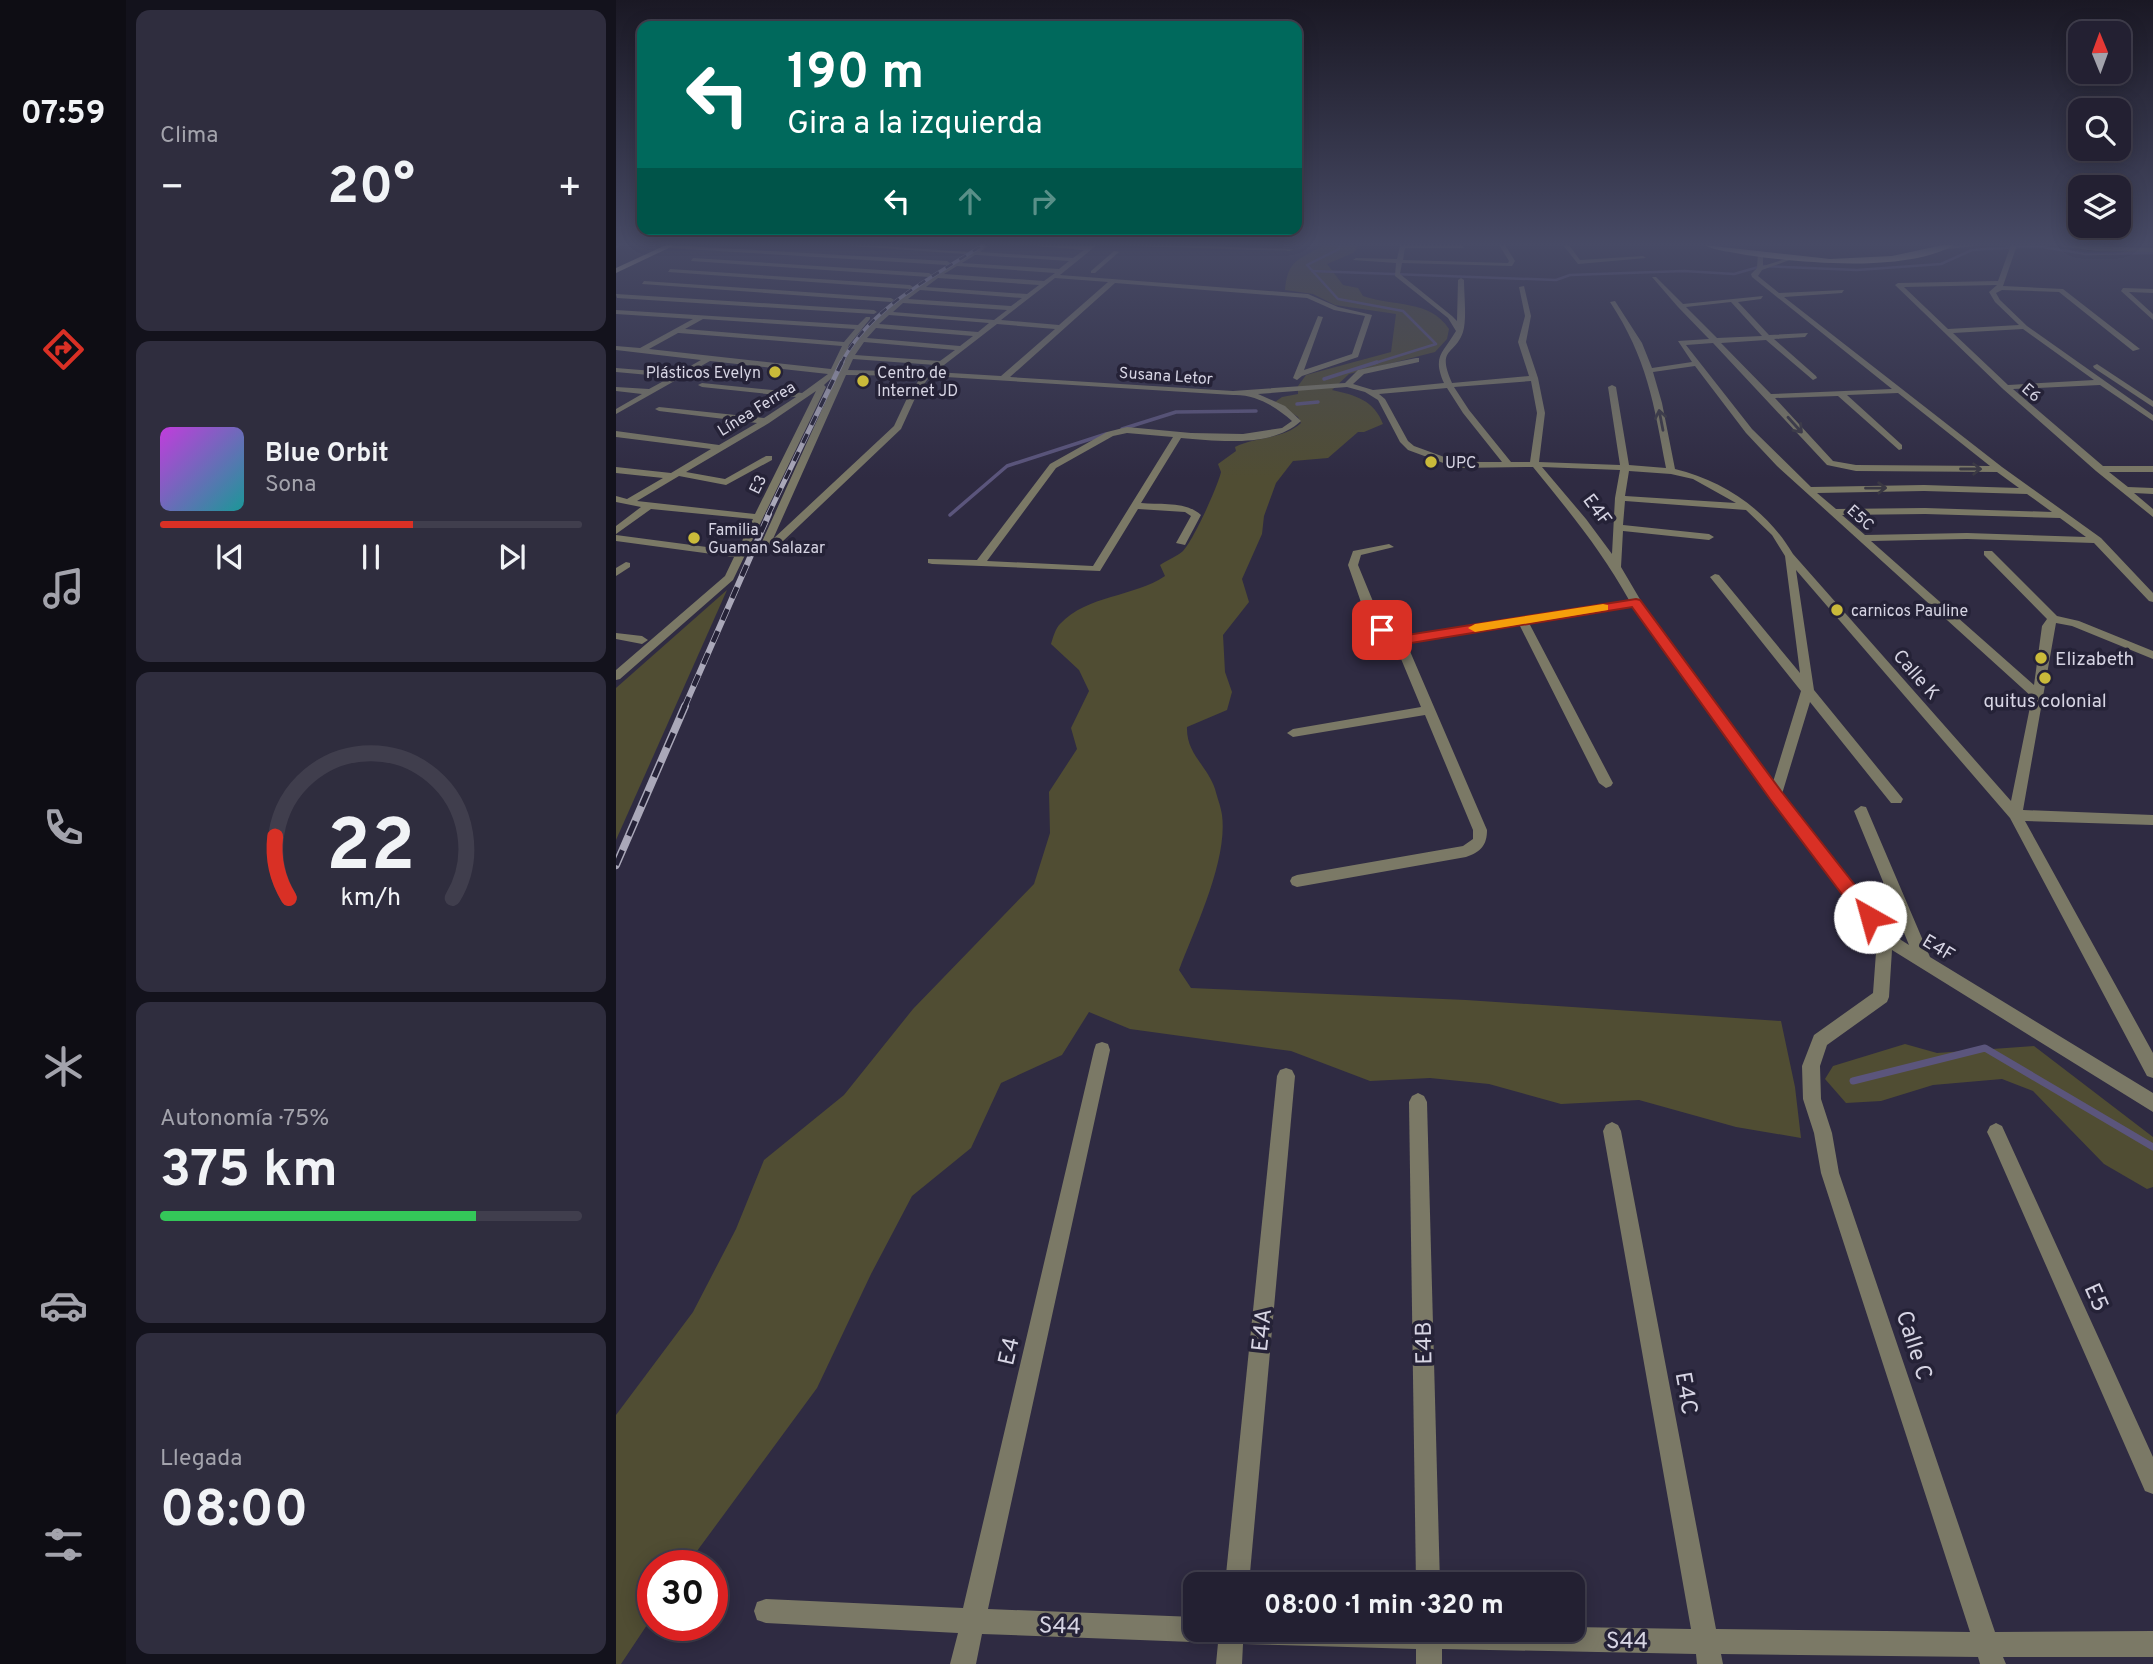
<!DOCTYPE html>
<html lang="es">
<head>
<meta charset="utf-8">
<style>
  body { margin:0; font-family:Overpass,sans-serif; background:#2f2d3e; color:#f1f3f6; height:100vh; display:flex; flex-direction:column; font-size:26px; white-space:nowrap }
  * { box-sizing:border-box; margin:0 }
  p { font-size:23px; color:#a3a3ac }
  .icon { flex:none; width:38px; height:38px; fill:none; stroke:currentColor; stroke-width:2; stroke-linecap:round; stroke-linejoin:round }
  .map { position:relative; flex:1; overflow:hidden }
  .panel { display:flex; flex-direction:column; gap:10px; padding:10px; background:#13121c; width:490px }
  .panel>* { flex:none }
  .banner { position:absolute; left:21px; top:21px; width:665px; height:214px; border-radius:14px; box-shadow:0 4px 18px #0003,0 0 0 2px #403e4d; background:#00695c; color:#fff; overflow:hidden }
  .needle { width:46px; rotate:359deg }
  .tools { position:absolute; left:1452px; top:21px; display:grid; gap:14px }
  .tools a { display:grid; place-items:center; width:63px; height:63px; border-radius:14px; background:#232032; box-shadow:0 4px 18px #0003,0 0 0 2px #403e4d; font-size:35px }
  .speed { position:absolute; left:21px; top:1550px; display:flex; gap:14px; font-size:35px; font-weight:700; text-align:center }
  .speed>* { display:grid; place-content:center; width:91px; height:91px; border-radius:50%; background:#232032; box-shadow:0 4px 18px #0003,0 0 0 2px #403e4d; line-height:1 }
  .speed .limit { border:10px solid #d22; background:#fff; color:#111 }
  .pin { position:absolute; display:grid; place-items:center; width:60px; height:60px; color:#fff; margin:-30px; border-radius:14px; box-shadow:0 4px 10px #0006 }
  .me { position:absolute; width:77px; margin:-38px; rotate:322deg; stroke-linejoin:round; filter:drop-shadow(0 0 5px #0008) }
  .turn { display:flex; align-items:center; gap:24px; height:147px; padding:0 35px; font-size:32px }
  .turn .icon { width:91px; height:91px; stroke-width:2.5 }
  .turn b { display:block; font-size:49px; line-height:60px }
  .lanes { display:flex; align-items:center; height:66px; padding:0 35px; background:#0003; justify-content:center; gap:35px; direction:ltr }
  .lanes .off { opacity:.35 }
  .big { font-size:52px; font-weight:700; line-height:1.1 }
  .panel .widget { flex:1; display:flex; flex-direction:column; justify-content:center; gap:10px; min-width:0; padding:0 24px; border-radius:14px; background:#2f2d3e }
  .panel .dial { align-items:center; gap:0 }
  .dial svg { height:182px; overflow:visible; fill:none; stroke:#403e4d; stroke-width:7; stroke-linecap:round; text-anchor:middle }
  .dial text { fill:#f1f3f6; stroke:none }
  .song { display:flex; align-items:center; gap:21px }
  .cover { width:84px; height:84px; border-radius:10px; background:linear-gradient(135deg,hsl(290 70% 55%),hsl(180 70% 35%)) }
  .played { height:7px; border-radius:4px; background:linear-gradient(90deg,#d93025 60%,#403e4d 60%) }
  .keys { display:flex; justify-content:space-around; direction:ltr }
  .heat { display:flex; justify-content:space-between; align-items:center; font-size:38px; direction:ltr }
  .charge { height:10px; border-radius:5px; background:linear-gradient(90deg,#34c759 75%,#403e4d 0) }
  .trip { position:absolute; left:567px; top:1572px; width:402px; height:70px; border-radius:14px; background:#232032; box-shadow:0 4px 18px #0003,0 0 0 2px #403e4d; font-weight:700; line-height:70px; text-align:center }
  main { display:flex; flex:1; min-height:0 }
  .dock { display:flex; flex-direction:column; width:126px; justify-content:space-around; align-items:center; background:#0e0d14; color:#a3a3ac }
  .dock .icon { width:49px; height:49px }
  .dock .active { color:#d93025 }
  .dock b { font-size:32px; color:#f1f3f6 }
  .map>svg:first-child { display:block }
</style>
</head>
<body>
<main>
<nav class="dock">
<b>07:59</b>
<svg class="icon active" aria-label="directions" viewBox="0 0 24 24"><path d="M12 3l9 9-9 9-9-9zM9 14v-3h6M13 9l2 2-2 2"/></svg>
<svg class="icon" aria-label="music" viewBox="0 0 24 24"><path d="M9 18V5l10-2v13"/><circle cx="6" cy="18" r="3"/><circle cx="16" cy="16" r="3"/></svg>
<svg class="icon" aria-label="phone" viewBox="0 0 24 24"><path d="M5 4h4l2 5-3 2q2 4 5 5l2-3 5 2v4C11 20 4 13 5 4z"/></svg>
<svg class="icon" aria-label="climate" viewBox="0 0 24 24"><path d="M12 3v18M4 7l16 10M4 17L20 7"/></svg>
<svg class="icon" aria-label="car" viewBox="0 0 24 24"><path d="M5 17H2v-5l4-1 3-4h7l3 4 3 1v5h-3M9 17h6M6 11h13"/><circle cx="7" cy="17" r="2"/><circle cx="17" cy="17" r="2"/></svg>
<svg class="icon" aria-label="filters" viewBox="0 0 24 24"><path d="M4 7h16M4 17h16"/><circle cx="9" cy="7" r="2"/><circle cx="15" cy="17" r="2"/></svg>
</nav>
<section class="panel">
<div class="widget"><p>Clima</p>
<div class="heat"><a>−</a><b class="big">20°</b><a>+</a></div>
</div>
<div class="widget">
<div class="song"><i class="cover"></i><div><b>Blue Orbit</b><p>Sona</p></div></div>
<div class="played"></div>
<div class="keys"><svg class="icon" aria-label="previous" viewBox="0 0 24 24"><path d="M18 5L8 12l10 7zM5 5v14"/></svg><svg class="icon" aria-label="pause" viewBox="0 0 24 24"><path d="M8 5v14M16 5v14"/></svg><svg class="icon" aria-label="next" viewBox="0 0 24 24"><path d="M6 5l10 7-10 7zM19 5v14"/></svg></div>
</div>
<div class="widget dial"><svg viewBox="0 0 100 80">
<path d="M14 69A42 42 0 1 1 86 69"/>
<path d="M14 69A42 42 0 0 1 8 42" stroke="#d93025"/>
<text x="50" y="56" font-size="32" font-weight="700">22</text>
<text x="50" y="72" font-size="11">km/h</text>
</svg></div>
<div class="widget"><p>Autonomía · 75%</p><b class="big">375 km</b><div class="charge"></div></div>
<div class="widget"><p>Llegada</p><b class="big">08:00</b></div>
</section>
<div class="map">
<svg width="1537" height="1664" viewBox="0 0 1537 1664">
  <rect width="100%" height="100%" fill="#2f2b42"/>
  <g fill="#504d33">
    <path d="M707 245H743L737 253 711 264 727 285 742 288 747 296C777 307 814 299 833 329L831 339 819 352 733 374 716 390C739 395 758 400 767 424L748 432H742L712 458 677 461 660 483 648 516 646 534 626 579 633 602 607 635 609 672 616 692 611 710 571 727C570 754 591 765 599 789 601 797 605 807 606 815 612 860 579 928 563 970L575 988 850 1000 1165 1021 1179 1087 1185 1138 1120 1127 1023 1100 945 1104 873 1084 814 1078 754 1081 675 1051 514 1029 473 1012 446 1055 385 1083 355 1148 296 1196 255 1274 201 1388 70 1566H37V1616L5 1664H0V1415L77 1312 120 1229 148 1160 228 1095 297 1009 418 884 434 833 433 792 461 749 455 728 473 691 463 670 435 644C437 638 439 629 444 624 471 595 518 597 549 576L544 565C551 560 562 556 567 551 577 541 602 486 605 472L602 464 620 451 619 447C639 437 668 439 685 423L682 417 659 402 666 397 682 394V386L690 375 775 352 780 314 719 305 697 294 669 290C672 258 683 261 707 245Z"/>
    <polygon points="111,590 0,840 0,688"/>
    <polygon points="1289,1044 1321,1053 1418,1046 1537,1137 1537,1187 1531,1189 1488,1164 1417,1091 1386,1079 1317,1085 1265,1101 1230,1103 1209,1079 1217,1066"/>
  </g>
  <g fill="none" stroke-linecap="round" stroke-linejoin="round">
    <g stroke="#5b557c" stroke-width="2.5">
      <polyline points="724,245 723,249 691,265 722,299 787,311 820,344 756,364"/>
      <polyline points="0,247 4,245"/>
      <polyline points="696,271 940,280 954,275 1068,271 1118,274 1146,266 1241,270 1325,264 1356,250 1420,246 1470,254 1537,253"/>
    </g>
    <g stroke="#5b557c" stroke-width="3.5">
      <polyline points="708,379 761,362"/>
      <polyline points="681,404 702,402"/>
      <polyline points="506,429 560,412 640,411"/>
      <polyline points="334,515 391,466 490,434"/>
    </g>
    <polyline stroke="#5b557c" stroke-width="7" points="1237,1081 1369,1048 1537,1147"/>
    <g fill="#7b7966" fill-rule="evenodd">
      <polygon points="51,245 331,261 334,263 331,265 53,248"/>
      <polygon points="223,245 251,245 352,252 349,254"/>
      <path d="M367 245H373L364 252 457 258 468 250 409 245H481L444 275 692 294 722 307 756 315 742 357 686 376 681 380 677 378 702 316 707 317 688 370 736 354 749 316 718 310 691 298 499 283 394 377 617 391 729 383 742 370 800 358H803V362L748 374 737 384 757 390 828 383C816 356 827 353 840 331L832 318 779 276 780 263 737 260 740 258 781 259 784 245H846L848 248H789L787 260 892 263 893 261 883 245H889L899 261 896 266 786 263 784 274 836 316 841 321 842 280 845 278 848 280C848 294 851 319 847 332 839 356 820 347 836 383L913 376 902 342 909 316 903 287 908 286 915 316 910 342 922 378 929 413 923 462 1004 465 992 387 996 385 1000 387 1013 465 1050 468C1038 404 1031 358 994 302L999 301 1026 343 1036 368 1076 362 1062 341 1093 339 1062 307 1036 277H1040L1067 304 1147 296 1145 299 1122 302 1153 335 1192 333 1189 337 1158 339 1200 376 1201 378 1197 380 1150 340 1105 343 1155 394 1276 389 1136 277 1135 274 1141 268 1142 253 1147 254V266L1179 256V258L1146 270 1142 276 1163 293 1228 290 1226 293 1168 297 1386 467 1485 538 1537 593V602L1533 601 1478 543 1351 539 1255 541 1418 685 1426 626 1431 619 1368 555V551H1376L1441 616 1463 621 1537 651V659L1456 626 1440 623 1407 810 1537 815V825L1409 821 1537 1053V1078L1531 1076 1394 818 1180 570 1198 690 1287 799 1285 803H1275L1194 702 1166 794 1274 933 1293 945 1238 811 1245 806 1250 807 1314 957 1537 1093V1112L1276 950 1273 997 1271 1002 1211 1045 1204 1066 1205 1099 1216 1133 1223 1173 1379 1632 1537 1631V1657H1387L1390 1664H1364L1362 1657 1105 1654 1107 1664H1081L1080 1654 826 1649V1664H800V1649L627 1644 626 1664H600L602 1643 366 1634 360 1664H334L342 1633 150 1623 141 1620 138 1611 141 1602 150 1599 347 1608 478 1050 480 1044 486 1042 492 1044 494 1050 372 1609 579 1617V1629H957V1627L1075 1629 987 1131 990 1125 996 1122 1002 1125 1005 1131 1100 1629 1354 1632 1205 1173 1198 1133 1187 1099 1186 1066 1198 1035 1257 993 1261 939 1154 799 1017 606 913 623 997 783 995 786 990 788 983 783 903 624 790 642 871 830C871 845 865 852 850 857L681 887 676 885 674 881 676 877 681 875 847 846 857 839V830L809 715 677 737 671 733 677 729 805 707 778 642 761 628 747 608 732 565 737 551 773 544 778 547 745 555 742 565 763 616 785 636 1013 600C986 551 952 510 917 467L841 468 792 450 784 442 762 400 749 392 731 387 642 394 669 406 685 421C656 448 602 441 565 438L525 503C545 505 570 501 585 515L569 545 560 543 575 516 569 512 522 509 484 571 316 564 312 563V559L361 560 434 464 491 432 511 427 575 433 627 434 666 428 676 421C659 406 639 394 617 395L314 376 301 394 285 429 165 543 146 546 145 544 222 374H220L208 385 210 387 117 580 4 679 0 680V670L109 576 118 557 0 541V535L121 551 137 519 35 509 0 534V526L25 507 0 502V496L11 499 47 478 0 473V467L55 473 95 449 0 437V431L103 445 141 423 43 411 39 409 43 407 148 418 180 397 86 387 82 385 86 383 186 393 212 374 94 361 0 414V409L26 394 0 391V387L33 389 55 377 0 372V368L62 373 85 360 0 350V346L24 348 77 319 0 314V310L242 325 250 317H254V319L233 345 224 370C251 311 311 280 367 245ZM359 255 453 261 443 269 346 263ZM341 266 439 273 428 281 328 274ZM322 278 423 285 411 294 310 287ZM439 278 492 282 443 325 385 320ZM304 290 406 298 395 306 292 299ZM1115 302 1146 336 1101 338 1070 307ZM287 303 391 310 378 320 277 312ZM273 315 373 323 362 332 263 324ZM87 319 239 329 228 342 69 329ZM381 324 439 329 385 376 319 372ZM260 328 357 336 344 346 251 338ZM62 333H63L226 346 215 369 33 349ZM248 342 339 350 324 361 239 355ZM1097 343 1211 465 1240 471 1381 472 1403 488 1308 485 1195 487 1136 429 1070 345ZM237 359 319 365 310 372 232 370ZM1079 366 1130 433 1161 466 1416 697 1395 801 1177 554C1151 510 1108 481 1059 469L1046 403 1037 372ZM230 375 306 376 293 394 278 426 157 539ZM915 381 921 413 914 462H895L853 410 838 387ZM831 388 847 413 886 462H842L798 446 792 441 769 399 763 394ZM200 391 139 514 21 501 63 476 110 485 156 460V456H150L109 479 70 472 153 423ZM1282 393 1374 466 1240 465 1217 461 1159 398 1222 396 1283 450 1286 449V445L1231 395ZM511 433 557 437 477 566 371 561 440 468 497 436ZM926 467 1004 470 999 498 996 554 970 519ZM1013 471 1055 474 1077 479 1120 503 1009 496ZM1308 491 1411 494 1436 512 1309 508 1220 509 1201 493ZM1009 501 1130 510 1156 535 1169 556 1184 673 1103 575 1099 574 1094 577 1185 691 1157 782 1025 601 1005 567 1007 531 1093 540 1098 537 1093 534 1007 525ZM1309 514 1444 518 1470 537 1351 533 1249 535 1226 515Z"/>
      <polygon points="487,245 554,245 677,249 674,251"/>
      <polygon points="947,245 953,245 964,260 1027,256 1030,258 962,264"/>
      <polygon points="1345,245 1367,245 1324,250 1321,248"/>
      <path d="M1395 245H1401L1387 286 1447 289 1524 349 1517 351 1443 292 1386 290 1380 293 1384 300 1411 326 1537 415V421L1484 385 1397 389 1487 466H1537V472H1493L1512 487 1537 488V494L1518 493 1537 509V517L1480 471 1387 389 1279 285 1282 283 1382 281ZM1381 285 1373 292 1379 302 1403 325 1332 329 1288 287ZM1407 329 1478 380 1392 385 1337 333Z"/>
      <polygon points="1436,245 1537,248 1537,252 1480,251"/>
      <polygon points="498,251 503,252 479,273 475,273 475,271"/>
      <polygon points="77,258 313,273 316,275 313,277 75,261"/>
      <polygon points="54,269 294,285 297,287 294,289 52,272"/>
      <polygon points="28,281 275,298 278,300 275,302 26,284"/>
      <polygon points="1507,288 1537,289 1537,293 1513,292 1537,314 1537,320 1505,291"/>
      <polygon points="0,294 258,310 261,312 258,314 1,298"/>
      <polygon points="1481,364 1537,401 1537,407 1478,368 1477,366"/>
      <polygon points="10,562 14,563 14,567 0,576 0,568"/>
      <polygon points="0,633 26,636 32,640 26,644 0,639"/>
      <polygon points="670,1068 676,1070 679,1076 633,1584 609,1584 661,1076 664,1070"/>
      <polygon points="802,1093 808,1096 811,1102 824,1584 800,1584 793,1102 796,1096"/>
      <polygon points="1380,1123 1386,1126 1537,1457 1537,1494 1529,1491 1374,1138 1371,1132 1374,1126"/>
    </g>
    <g fill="#c8c39c" fill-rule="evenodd">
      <polygon points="50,245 59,245 0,273 0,268"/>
      <path d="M1088 245 1214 259 1276 256 1327 245H1338C1290 273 1184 263 1130 255 1117 252 1100 251 1088 245Z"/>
    </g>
    <defs>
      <path id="rail-far3" d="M225 364C252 308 317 277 367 245"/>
      <polyline id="rail-far2" points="152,515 226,362"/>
      <polyline id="rail-far1" points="68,708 153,514"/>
      <polyline id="rail" points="0,865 69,706"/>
    </defs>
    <use href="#rail-far3" stroke="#aaa8b9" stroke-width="3.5"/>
    <use href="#rail-far2" stroke="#aaa8b9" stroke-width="5"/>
    <use href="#rail-far1" stroke="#aaa8b9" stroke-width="6"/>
    <use href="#rail" stroke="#aaa8b9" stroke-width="8"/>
    <use href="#rail-far3" stroke="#252237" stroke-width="2.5" stroke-dasharray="8" stroke-linecap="butt"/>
    <use href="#rail-far2" stroke="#252237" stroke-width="3.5" stroke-dasharray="10" stroke-linecap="butt"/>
    <use href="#rail-far1" stroke="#252237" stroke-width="4.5" stroke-dasharray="12" stroke-linecap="butt"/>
    <use href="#rail" stroke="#252237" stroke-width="5" stroke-dasharray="16" stroke-linecap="butt"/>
  </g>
  <defs><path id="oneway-shaft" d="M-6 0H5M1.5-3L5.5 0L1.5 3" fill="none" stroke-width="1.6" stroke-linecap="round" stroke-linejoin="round" transform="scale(1.75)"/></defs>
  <g stroke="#3a3843">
    <use href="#oneway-shaft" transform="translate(1045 420) rotate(-101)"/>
    <use href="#oneway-shaft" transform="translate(1179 425) rotate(48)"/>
    <use href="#oneway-shaft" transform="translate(1355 469)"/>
    <use href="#oneway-shaft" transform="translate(1260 488) rotate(-1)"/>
  </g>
  <linearGradient id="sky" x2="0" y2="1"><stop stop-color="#1a1824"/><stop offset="0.51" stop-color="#474a65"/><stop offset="1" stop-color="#474a65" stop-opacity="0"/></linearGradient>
  <rect width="1537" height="478" fill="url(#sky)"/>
  <polygon fill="#d93025" stroke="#8d1f18" stroke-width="2" points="1020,599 1024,600 1165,791 1260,912 1262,917 1260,922 1247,922 1154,799 1016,607 783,645 760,630 766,626 785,636"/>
  <polygon fill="#f59e0b" points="987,604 992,605 992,610 859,632 852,628 859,624"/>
  <g fill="#caba3a" stroke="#252237" stroke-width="2.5">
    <circle cx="159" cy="372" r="7"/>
    <circle cx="247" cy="381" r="7"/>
    <circle cx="815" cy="462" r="7"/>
    <circle cx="78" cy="538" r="7"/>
    <circle cx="1221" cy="610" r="7"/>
    <circle cx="1425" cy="658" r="7"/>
    <circle cx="1429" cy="678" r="7"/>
  </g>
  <g text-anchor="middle" stroke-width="7" stroke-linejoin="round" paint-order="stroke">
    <g font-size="16" fill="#d6d4e3" stroke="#252237" text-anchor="start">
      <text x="145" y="378" text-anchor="end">Plásticos Evelyn</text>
      <text x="261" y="378">Centro de<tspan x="261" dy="18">Internet JD</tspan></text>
      <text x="829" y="468">UPC</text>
      <text x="92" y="535">Familia<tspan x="92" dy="18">Guaman Salazar</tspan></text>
      <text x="1235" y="616">carnicos Pauline</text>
    </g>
    <g font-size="16" fill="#d6d4e3" stroke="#252237">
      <text transform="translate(550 375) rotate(4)" y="6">Susana Letor</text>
      <text transform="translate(1416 392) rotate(41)" y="6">E6</text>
      <text transform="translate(140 408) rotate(-32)" y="6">Línea Ferrea</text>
      <text transform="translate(141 484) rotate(-64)" y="6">E3</text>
      <text transform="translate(1245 517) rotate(42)" y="6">E5C</text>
    </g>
    <g font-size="19" fill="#d6d4e3" stroke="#252237">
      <text transform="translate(982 509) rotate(53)" y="7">E4F</text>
      <text transform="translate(1301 674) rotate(49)" y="7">Calle K</text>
      <text transform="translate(1323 947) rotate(31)" y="7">E4F</text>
    </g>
    <g font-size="19" fill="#d6d4e3" stroke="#252237" text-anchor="start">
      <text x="1439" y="665">Elizabeth</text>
      <text x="1429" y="707" text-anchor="middle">quitus colonial</text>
    </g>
    <g font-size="23" fill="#d6d4e3" stroke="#252237">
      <text transform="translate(1481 1297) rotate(66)" y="8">E5</text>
      <text transform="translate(645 1330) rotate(-84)" y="8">E4A</text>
      <text transform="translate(807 1343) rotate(-91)" y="8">E4B</text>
      <text transform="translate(1299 1345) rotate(72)" y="8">Calle C</text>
      <text transform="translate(392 1351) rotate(-77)" y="8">E4</text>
      <text transform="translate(1071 1393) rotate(80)" y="8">E4C</text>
      <text transform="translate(444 1625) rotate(2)" y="8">S44</text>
      <text transform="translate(1011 1640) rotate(1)" y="8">S44</text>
    </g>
  </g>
</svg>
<div class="tools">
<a><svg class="needle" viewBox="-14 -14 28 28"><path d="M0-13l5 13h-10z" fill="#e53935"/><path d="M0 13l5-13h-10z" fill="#a3a3ac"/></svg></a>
<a><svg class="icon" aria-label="search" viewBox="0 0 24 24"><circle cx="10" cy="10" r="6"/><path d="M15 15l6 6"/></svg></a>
<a><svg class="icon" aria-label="layers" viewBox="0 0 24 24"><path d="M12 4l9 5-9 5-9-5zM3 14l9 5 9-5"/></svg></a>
</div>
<div class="speed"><div class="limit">30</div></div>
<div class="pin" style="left:766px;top:630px;background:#d93025"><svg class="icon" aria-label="arrive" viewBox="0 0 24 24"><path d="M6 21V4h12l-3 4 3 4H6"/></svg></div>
<svg class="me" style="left:1254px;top:917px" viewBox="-20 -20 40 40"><circle r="19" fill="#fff"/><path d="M0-13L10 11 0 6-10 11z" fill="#d93025"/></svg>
<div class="trip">08:00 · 1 min · 320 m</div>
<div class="banner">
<div class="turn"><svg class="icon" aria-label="left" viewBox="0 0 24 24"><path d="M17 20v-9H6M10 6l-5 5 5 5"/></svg><div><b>190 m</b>Gira a la izquierda</div></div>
<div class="lanes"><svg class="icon" aria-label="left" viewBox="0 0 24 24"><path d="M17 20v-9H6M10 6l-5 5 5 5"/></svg><svg class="icon off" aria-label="ahead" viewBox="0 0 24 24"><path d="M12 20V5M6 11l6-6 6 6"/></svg><svg class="icon off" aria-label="right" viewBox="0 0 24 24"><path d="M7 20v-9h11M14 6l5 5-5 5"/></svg></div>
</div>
</div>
</main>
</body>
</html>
